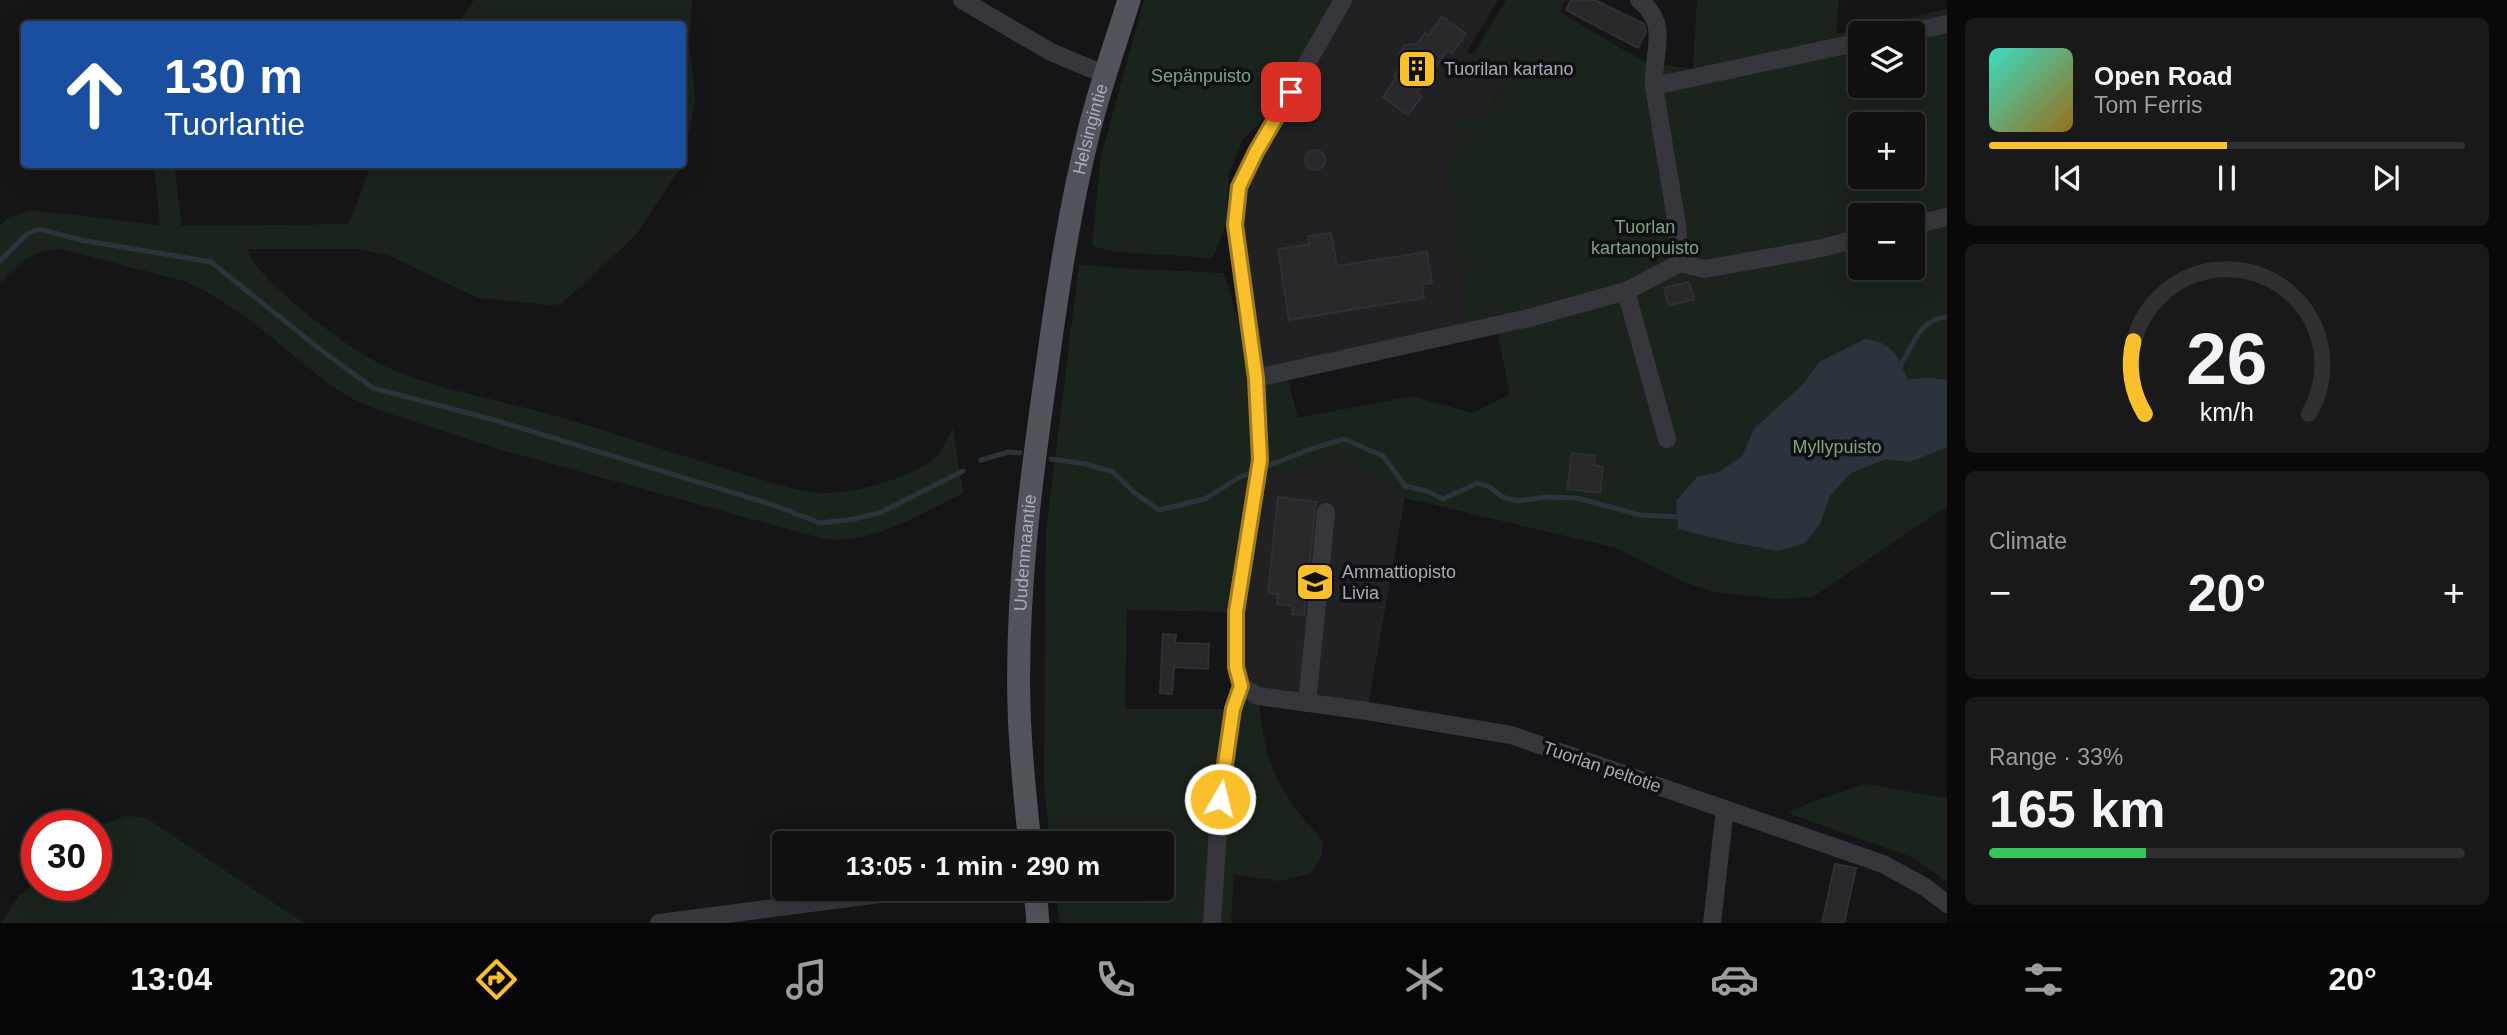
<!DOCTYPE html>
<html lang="en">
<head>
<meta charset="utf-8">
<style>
  body { margin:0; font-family:Arial,sans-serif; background:#19191a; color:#f1f3f6; height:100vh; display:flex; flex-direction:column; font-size:26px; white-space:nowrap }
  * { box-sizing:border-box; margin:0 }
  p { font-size:23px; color:#9c9d9f }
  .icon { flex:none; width:38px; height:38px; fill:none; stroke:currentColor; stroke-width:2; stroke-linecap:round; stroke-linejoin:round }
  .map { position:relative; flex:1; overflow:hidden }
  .sheet { display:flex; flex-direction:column; gap:18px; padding:18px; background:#090909; width:560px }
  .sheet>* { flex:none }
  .guide { position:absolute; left:21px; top:21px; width:665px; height:147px; border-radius:7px; box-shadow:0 7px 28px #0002,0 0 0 2px #303031; background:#1a4fa0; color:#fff; overflow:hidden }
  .buttons { position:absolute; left:1848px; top:21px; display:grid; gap:14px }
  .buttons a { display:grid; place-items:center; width:77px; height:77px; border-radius:7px; background:#101011; box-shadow:0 7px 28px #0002,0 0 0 2px #303031; font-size:35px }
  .speed { position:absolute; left:21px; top:810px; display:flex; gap:14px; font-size:35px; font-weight:700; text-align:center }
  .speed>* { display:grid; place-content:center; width:91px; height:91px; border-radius:50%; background:#101011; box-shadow:0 7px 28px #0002,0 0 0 2px #303031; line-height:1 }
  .speed .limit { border:10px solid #d22; background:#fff; color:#111 }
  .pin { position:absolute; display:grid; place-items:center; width:60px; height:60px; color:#fff; margin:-30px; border-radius:14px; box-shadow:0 4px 10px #0006 }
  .me { position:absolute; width:77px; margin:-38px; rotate:8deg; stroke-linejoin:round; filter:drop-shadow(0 0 5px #0008) }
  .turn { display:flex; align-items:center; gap:24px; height:147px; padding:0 28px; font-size:32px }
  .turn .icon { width:91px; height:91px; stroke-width:2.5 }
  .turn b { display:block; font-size:49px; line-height:60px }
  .big { font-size:52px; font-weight:600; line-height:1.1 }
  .sheet .tile { flex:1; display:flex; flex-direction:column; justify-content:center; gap:10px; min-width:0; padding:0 24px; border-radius:10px; background:#19191a }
  .sheet .dial { align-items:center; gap:0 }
  .dial svg { height:182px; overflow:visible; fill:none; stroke:#303031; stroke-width:7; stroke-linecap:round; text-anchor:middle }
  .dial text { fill:#f1f3f6; stroke:none }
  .song { display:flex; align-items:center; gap:21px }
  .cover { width:84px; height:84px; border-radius:10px; background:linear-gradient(135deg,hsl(170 70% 55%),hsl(40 70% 35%)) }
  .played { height:7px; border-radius:4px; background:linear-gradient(90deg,#f9c02c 50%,#303031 50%) }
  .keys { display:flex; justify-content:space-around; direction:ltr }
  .heat { display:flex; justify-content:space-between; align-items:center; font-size:38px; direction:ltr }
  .charge { height:10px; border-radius:5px; background:linear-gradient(90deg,#34c759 33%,#303031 0) }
  .trip { position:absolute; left:772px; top:831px; width:402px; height:70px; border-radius:7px; background:#101011; box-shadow:0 7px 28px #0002,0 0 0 2px #303031; font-weight:600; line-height:70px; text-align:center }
  .dock { display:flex; height:112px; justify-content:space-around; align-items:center; background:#060607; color:#9c9d9f }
  .dock .icon { width:49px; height:49px }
  .dock .selected { color:#f9c02c }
  .dock b { font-size:32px; color:#f1f3f6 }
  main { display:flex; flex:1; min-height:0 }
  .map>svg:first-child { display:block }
</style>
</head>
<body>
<main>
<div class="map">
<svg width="1947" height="923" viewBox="0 0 1947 923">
  <rect width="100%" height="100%" fill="#151517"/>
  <g fill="#212124">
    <polygon points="1351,0 1498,0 1467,51 1508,78 1449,165 1480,328 1256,378 1242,226 1248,189 1267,144"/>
    <polygon points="1346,458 1405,498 1367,711 1258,696 1236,667 1257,479"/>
  </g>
  <g fill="#1b231d" fill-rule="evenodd">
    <path d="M474 0H692L689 46 694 82 695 102 682 165 636 235 568 298 560 304 552 305 478 298 390 256 359 249H247C257 282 357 355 391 369 445 392 503 400 559 417 618 434 676 454 736 472 764 480 793 491 823 493 853 494 916 477 937 456 944 449 948 437 953 428L963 493C920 514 874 545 824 539L498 449 375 409 351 398 331 386 248 318 205 291 184 281 60 249C32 249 19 264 0 283V226L7 218 30 210 160 225 154 165H174L182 226 349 224 371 165 682 164V24H457Z"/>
    <polygon points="1144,0 1336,0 1274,109 1242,140 1229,173 1226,224 1213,258 1117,252 1092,246 1101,156"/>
    <path d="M1506 0H1565L1560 12 1646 63 1693 69 1697 0H1839L1836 34 1947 9V506L1813 597 1780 599 1714 592 1684 582 1616 548 1405 498 1346 458 1257 479 1236 612 1127 610 1125 709H1233L1241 686 1258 696C1266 768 1275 787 1323 841L1321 858 1309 874 1279 881 1234 874 1231 923H1060L1055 889H1162V844L1050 843 1044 784 1046 531 1079 264 1116 268 1224 273 1256 378 1286 371 1298 418 1412 396 1472 413 1510 394 1496 325 1480 328 1465 319 1449 165 1460 149 1457 123 1481 118 1508 79 1473 55ZM1860 33H1913V86H1860ZM1860 124H1913V177H1860ZM1860 215H1913V268H1860Z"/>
    <polygon points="1865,784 1947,798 1947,882 1914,858 1788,813 1809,803"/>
    <polygon points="124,816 145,817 304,923 1,923 19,896 37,881 37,886 96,886 96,830 102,825"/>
  </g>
  <path fill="#2b333c" d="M1865 339C1894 343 1896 355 1908 379L1930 378 1947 380V447L1910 462 1886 459 1851 473 1830 496 1820 524 1805 543 1778 551 1735 543 1678 529 1676 501 1697 477 1719 472 1742 456 1754 429 1803 384 1819 362Z"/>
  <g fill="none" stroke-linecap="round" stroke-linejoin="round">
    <g stroke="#2b333c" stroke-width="5">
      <polyline points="0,261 27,234 39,229 81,240 211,262 321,350 373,388 498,421 770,504 820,523 854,519 882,512 963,471"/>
      <path d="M1898 369C1912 349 1919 318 1947 317"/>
      <polyline points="1051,459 1086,464 1113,472 1135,493 1159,510 1205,499 1238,478 1308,450 1344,439 1383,456 1405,486 1427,491 1443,499 1478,483 1490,487 1502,497 1518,501 1546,497 1577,498 1640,515 1683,517"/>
      <polyline points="981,460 1009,452 1020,453"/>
    </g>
  </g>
  <g fill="#28282b" stroke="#302f33" stroke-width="2">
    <polygon points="1571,0 1595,0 1644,24 1646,32 1638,48 1566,10"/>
    <polygon points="1442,17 1466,34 1452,53 1448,50 1417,93 1422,96 1408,115 1383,97 1396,78 1394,76 1401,66 1399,54 1405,45 1417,44 1425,33 1428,36"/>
    <circle cx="1315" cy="160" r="10"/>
    <polygon points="1331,233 1337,266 1427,252 1432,283 1422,284 1424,298 1289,320 1278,249 1310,244 1308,236"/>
    <polygon points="1689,282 1694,299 1669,306 1664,288"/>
    <polygon points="1572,453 1595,456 1594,465 1603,467 1600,493 1567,489"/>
    <polygon points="1278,497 1316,502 1304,615 1292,614 1293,606 1277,604 1278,594 1268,593"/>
    <polygon points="1163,634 1176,635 1175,643 1209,644 1208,669 1174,667 1172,694 1160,693"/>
    <polygon points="1835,864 1856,868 1844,923 1822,923"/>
  </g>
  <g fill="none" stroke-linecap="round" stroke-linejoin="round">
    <g stroke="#36373d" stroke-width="18">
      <polyline points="962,0 1051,52 1106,75"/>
      <polyline points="1904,33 1947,24"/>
      <polyline points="1654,86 1860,42"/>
      <polyline points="1913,225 1947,217"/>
      <polyline points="1680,263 1705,269 1822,248 1860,238"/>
      <polyline points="1626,291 1667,439"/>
      <path d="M1256 378 1529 318 1626 291 1680 263 1677 225 1654 86C1652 52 1671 25 1639 0"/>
      <polyline points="1241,686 1258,696 1367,711 1511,735 1883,864 1925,887 1947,904"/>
      <polyline points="1307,703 1326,512"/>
      <polyline points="659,923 918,889"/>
      <polyline points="1212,923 1220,799 1233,709 1241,686 1236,667 1236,612 1260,460 1256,378 1235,225 1239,187 1256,152 1343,0"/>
      <polyline points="1712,923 1725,809"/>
    </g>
    <g stroke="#52545c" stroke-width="23">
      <path id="s1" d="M1030 844C1025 798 1020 752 1019 706 1016 593 1031 479 1047 367 1058 287 1070 206 1090 127 1101 84 1116 42 1129 0"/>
      <polyline points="1035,889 1038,923"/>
    </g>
  </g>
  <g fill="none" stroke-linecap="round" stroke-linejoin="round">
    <defs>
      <polyline id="route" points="1220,799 1233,709 1241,686 1236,667 1236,612 1260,460 1256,378 1235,225 1239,187 1256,152 1291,92"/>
    </defs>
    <use href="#route" stroke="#a27d1d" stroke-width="18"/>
    <use href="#route" stroke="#f9c02c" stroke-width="12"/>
  </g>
  <defs>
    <symbol id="building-square" viewBox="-11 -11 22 22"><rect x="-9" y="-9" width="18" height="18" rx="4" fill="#f9c02c" stroke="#101012"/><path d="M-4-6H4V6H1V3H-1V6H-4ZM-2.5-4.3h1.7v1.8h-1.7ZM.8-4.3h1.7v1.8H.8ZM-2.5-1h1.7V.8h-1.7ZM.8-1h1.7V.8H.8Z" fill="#111"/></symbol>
    <symbol id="school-square" viewBox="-11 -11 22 22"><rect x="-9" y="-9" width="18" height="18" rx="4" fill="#f9c02c" stroke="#101012"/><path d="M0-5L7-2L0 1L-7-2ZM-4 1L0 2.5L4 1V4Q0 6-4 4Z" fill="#111"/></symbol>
  </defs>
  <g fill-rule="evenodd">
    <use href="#building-square" x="1395" y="47" width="44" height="44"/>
    <use href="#school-square" x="1293" y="560" width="44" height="44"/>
  </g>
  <g text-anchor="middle" stroke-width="7" stroke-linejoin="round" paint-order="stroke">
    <g font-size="18" fill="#a7abb8" stroke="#101012" text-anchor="start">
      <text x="1444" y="75">Tuorilan kartano</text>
      <text x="1342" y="578">Ammattiopisto<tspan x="1342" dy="21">Livia</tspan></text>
    </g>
    <g font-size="18" fill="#7da482" stroke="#101012">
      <text x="1201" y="82">Sepänpuisto</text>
      <text x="1645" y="233">Tuorlan<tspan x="1645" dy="21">kartanopuisto</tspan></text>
      <text x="1837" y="453">Myllypuisto</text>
    </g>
    <g font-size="18" fill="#a7abb8" stroke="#101012">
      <text dy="6" stroke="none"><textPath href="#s1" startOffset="721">Helsingintie</textPath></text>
      <text dy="6" stroke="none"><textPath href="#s1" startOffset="292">Uudenmaantie</textPath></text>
      <text transform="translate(1602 767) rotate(19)" y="6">Tuorlan peltotie</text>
    </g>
  </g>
</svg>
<div class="buttons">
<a><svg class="icon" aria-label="layers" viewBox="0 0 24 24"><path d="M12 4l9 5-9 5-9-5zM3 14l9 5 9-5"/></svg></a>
<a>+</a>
<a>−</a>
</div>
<div class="speed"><div class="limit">30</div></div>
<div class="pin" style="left:1291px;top:92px;background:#d93025"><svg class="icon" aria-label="arrive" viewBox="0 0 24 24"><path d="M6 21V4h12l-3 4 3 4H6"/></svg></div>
<svg class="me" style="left:1220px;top:799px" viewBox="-20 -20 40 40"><circle r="17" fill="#f9c02c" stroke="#fff" stroke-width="3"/><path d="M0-11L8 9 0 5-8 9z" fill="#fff"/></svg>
<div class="trip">13:05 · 1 min · 290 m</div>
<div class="guide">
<div class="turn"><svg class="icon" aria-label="ahead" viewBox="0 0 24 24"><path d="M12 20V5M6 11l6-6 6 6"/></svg><div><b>130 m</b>Tuorlantie</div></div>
</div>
</div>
<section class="sheet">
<div class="tile">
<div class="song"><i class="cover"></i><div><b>Open Road</b><p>Tom Ferris</p></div></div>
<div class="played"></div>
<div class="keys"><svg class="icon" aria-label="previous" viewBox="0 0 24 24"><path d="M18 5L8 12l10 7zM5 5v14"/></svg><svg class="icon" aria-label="pause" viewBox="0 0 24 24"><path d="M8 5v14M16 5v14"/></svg><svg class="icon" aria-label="next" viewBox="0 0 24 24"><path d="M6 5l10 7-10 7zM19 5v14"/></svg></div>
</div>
<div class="tile dial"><svg viewBox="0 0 100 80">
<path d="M14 69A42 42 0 1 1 86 69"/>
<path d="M14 69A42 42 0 0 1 9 37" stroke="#f9c02c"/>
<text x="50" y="56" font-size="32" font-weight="700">26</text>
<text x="50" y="72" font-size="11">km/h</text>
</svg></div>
<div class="tile"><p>Climate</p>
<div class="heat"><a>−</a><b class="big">20°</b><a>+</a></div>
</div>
<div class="tile"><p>Range · 33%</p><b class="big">165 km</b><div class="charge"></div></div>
</section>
</main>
<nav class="dock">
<b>13:04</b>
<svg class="icon selected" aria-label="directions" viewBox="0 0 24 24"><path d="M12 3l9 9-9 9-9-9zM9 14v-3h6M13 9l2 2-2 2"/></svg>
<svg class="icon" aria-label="music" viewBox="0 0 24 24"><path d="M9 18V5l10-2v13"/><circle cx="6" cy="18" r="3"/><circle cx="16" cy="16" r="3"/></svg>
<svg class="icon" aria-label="phone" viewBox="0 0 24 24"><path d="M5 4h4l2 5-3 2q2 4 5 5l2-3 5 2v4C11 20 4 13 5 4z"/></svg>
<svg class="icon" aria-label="climate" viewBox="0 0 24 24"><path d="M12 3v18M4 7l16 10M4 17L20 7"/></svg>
<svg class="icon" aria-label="car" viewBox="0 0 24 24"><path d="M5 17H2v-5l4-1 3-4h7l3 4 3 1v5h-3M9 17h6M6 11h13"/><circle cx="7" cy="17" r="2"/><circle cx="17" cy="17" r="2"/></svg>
<svg class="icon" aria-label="filters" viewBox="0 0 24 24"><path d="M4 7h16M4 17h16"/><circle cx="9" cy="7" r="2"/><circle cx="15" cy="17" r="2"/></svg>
<b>20°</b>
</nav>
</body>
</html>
